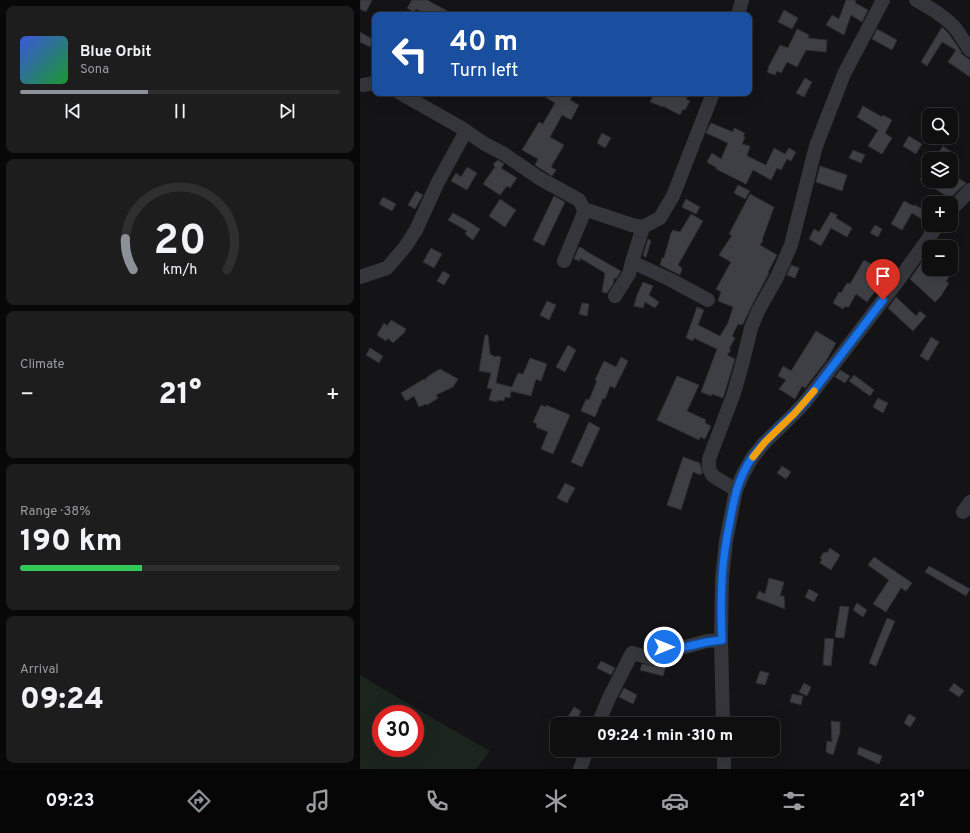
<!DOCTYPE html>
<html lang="en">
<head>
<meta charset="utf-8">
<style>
  body { margin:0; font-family:Overpass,sans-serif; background:#1d1d1e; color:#f1f3f6; height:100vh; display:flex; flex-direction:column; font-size:15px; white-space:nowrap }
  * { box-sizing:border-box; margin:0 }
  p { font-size:13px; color:#9b9c9f }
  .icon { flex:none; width:22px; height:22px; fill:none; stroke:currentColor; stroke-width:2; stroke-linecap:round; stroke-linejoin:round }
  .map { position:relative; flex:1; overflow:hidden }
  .side { display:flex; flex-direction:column; gap:6px; padding:6px; background:#080809; width:360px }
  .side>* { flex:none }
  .banner { position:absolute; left:12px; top:12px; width:380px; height:84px; border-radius:8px; box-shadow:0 4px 16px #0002,0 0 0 1px #2f2f30; background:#1a4fa0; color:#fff; overflow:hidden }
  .fabs { position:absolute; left:562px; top:108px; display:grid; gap:8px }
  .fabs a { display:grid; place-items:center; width:36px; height:36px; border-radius:8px; background:#0f0f10; box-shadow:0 4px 16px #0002,0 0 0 1px #2f2f30; font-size:20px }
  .speed { position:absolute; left:12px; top:705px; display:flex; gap:8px; font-size:20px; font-weight:700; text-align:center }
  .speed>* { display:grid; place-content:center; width:52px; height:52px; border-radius:50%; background:#0f0f10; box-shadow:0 4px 16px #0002,0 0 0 1px #2f2f30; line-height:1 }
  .speed .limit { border:6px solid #d22; background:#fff; color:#111 }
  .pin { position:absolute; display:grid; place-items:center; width:34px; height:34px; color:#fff; margin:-41px -17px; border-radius:50% 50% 50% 0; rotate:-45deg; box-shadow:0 0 4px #0007 }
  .pin .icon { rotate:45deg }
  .me { position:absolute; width:44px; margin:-22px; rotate:90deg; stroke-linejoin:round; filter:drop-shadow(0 0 3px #0008) }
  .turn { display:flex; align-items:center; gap:14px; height:84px; padding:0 12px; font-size:18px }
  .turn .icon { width:52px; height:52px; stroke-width:2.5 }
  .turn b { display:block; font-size:28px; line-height:34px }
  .big { font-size:30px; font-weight:800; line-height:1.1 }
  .side .widget { flex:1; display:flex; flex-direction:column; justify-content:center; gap:6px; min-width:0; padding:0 14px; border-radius:8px; background:#1d1d1e }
  .side .dial { align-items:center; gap:0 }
  .dial svg { height:104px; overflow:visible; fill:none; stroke:#2f2f30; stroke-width:7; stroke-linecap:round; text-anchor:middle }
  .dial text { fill:#f1f3f6; stroke:none }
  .song { display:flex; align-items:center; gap:12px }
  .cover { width:48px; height:48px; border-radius:6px; background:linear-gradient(135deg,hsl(230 70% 55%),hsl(130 70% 35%)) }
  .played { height:4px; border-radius:2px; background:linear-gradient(90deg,#8c9099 40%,#2f2f30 40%) }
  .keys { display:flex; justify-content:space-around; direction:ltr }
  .heat { display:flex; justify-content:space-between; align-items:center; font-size:22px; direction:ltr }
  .charge { height:6px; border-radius:3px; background:linear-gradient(90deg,#34c759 38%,#2f2f30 0) }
  .trip { position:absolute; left:190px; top:717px; width:230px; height:40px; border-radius:8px; background:#0f0f10; box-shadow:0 4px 16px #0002,0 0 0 1px #2f2f30; font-weight:800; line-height:40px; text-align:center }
  .dock { display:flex; height:64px; justify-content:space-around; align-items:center; background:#060606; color:#9b9c9f }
  .dock .icon { width:28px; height:28px }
  .dock .active { color:#8c9099 }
  .dock b { font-size:18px; color:#f1f3f6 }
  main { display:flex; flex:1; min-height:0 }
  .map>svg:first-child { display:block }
</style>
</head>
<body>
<main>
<section class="side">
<div class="widget">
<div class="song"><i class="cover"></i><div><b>Blue Orbit</b><p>Sona</p></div></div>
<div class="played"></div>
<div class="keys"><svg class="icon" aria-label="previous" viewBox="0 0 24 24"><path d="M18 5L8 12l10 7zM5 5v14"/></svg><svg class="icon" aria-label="pause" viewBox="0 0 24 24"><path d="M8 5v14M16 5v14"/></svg><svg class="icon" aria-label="next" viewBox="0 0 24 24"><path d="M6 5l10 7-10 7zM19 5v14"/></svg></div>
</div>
<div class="widget dial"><svg viewBox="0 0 100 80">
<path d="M14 69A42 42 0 1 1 86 69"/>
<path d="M14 69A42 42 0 0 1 8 45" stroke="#8c9099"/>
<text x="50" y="56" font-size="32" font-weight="700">20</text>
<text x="50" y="72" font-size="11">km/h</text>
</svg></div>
<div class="widget"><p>Climate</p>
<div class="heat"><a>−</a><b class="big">21°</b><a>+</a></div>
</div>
<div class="widget"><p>Range · 38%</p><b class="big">190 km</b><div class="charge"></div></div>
<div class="widget"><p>Arrival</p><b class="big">09:24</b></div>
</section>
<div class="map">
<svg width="610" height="769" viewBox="0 0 610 769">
  <rect width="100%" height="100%" fill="#141416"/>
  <path fill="#1c251d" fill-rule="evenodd" d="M0 675 67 715 130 751 116 769H0ZM21 714H55V748H21Z"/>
  <g fill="#3e3f44" stroke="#2e2e33">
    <polygon points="0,0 12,0 6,12 0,9"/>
    <polygon points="52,0 67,0 95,15 68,15 56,9 54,12 47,8"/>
    <polygon points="486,0 496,0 495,3 508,10 502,22 491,15 484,35 466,25 472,15 479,19"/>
    <polygon points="424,10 438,18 432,29 418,22"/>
    <polygon points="582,27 589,34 602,53 601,54 599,52 610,60 610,77 588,62 596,50 582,42 567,66 561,62"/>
    <polygon points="437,29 449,35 448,38 467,40 466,52 446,50 437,67 427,62 421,73 417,71 415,75 407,72 409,68 408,68 420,45 428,48"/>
    <polygon points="517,29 537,40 532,50 512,39"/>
    <polygon points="0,32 14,40 10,47 0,42"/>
    <polygon points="445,78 452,82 444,97 436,93"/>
    <polygon points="179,93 214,93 210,100 219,105 211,120 202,115 190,137 204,145 191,167 196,170 192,176 175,165 178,159 162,150 179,122 183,124 195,103"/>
    <polygon points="294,93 308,93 314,96 316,93 323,93 328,96 326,99 330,101 325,110 323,109 320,115 303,106 303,107 290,102"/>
    <polygon points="503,106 522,117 523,115 532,120 525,133 532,138 522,154 508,146 518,130 497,117"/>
    <polygon points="351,123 373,132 374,128 385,133 383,136 385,137 382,144 390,146 387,156 406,165 414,148 425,154 429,148 436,152 431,161 427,159 421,170 417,168 411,180 393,170 386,184 356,169 357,168 347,162 352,153 361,159 368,143 346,133"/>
    <polygon points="242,133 251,138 245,148 237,143"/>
    <polygon points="549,136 562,144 556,154 543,146"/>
    <polygon points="583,146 593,153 588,159 583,159 577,155"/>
    <polygon points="493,150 505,155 501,163 489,158"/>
    <polygon points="138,160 144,164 141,168 157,178 150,188 147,186 140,195 123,184 135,167 133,164"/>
    <polygon points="460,166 487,175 482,191 456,182"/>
    <polygon points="569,166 569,181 591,181 591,174 606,183 590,198 560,180"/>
    <polygon points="107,167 117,173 107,190 91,181 96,173 101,177"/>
    <polygon points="378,185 390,191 385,199 374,193"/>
    <polygon points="56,191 63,195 55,209 48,205"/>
    <polygon points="390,194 414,207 402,240 403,240 400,245 417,255 408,272 409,273 391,307 383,324 382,324 381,325 378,324 372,336 375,338 369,349 371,350 367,355 375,359 363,398 352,394 351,396 341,392 357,349 334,338 333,341 326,338 337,307 344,310 338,325 360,336 368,323 373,307 358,301 361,292 356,289 371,262 359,255 372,235 369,234"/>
    <polygon points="194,196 205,202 184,246 173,240"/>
    <polygon points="23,197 36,204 32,211 19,204"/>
    <polygon points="140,199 156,210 145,227 129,216"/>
    <polygon points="326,199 340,207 336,214 322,207"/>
    <polygon points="544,201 554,206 555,205 569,213 565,221 552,213 542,230 531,224"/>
    <polygon points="471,212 477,215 476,218 492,228 487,237 471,228 461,246 449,239 454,229 459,232"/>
    <polygon points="93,213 106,220 120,229 113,240 105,234 107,231 88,220"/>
    <polygon points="331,214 343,221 318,265 322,268 320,275 300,265 302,258 304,258 311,233 313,230 320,232"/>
    <polygon points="515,225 522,229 518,237 510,233"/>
    <polygon points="288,239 291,241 286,257 283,256"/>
    <polygon points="219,247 224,249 224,250 261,271 256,279 254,278 253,284 247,293 242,292 245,273 220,258 220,261 214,259"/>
    <polygon points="71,248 82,254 74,268 63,262"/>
    <polygon points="564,259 569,262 569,269 591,269 590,271 591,272 586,282 589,283 581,296 575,302 550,279"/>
    <polygon points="504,260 516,267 516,268 526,276 507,302 496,294 488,308 486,306 483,309 473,303 479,292 481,293 487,283 490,284"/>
    <polygon points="431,265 439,268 435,278 427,275"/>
    <polygon points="83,271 90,275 84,285 77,281"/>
    <polygon points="283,282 293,286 289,295 299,302 295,308 285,302 283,308 274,306 277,295"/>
    <polygon points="536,297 556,316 560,311 566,316 553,331 528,308"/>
    <polygon points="187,301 196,305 189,320 180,315"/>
    <polygon points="222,303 229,304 227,316 219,314"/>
    <polygon points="31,320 46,329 44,333 33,343 28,338 26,341 17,335 24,323 27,326"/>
    <polygon points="456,331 476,343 466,361 445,388 442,386 435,399 419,389 426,380 418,376 423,366 431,371"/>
    <polygon points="125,335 128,335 130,354 135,357 136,356 141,357 136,383 152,387 158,373 163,374 170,358 187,364 181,381 176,379 171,396 151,391 150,398 145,397 144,401 137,400 137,402 129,400 132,389 127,388 131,373 119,371"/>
    <polygon points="571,337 579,342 568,361 560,356"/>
    <polygon points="208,345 216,350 205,372 196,367"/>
    <polygon points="10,348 23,356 19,363 6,355"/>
    <polygon points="261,357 268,361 255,388 250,386 245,399 243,398 235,417 221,411 226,399 229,400 237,381 235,380 244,361 256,367"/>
    <polygon points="80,369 98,379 93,387 76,395 78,398 67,405 66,404 59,407 54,396 46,401 41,393 64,379 67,381 65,379 68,377 67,377"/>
    <polygon points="480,370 490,376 485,383 475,377"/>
    <polygon points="494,375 514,390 510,396 489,381"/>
    <polygon points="317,376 339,385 327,411 346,420 345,423 351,426 345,439 340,437 339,440 297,420"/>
    <polygon points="518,398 528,403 523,413 513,407"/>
    <polygon points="181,405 186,407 186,405 210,415 193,454 181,449 188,432 176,427 177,424 173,422"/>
    <polygon points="229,422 240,428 222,467 211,462"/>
    <polygon points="323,457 340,463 342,473 341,475 333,472 321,510 307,505"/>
    <polygon points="422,466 431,472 426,479 417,473"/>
    <polygon points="205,483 215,488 207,503 197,498"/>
    <polygon points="470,548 480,555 471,570 460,563 462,559 460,558 464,552 467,553"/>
    <polygon points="514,557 552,583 546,591 541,588 526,612 513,604 529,580 508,565"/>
    <polygon points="569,566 610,589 606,596 565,572"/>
    <polygon points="409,578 424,582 420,596 424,596 425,609 396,598 399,591 405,594"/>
    <polygon points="449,589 458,594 454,602 445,597"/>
    <polygon points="497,603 507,610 503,617 493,610"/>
    <polygon points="480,606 489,607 484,638 475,637"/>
    <polygon points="527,618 535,621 516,666 509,663"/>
    <polygon points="465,638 474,639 471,666 463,665"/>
    <polygon points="241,661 255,668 251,675 237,668"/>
    <polygon points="282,664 293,666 297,664 306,666 303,676 280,670"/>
    <polygon points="400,671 409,673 405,685 396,683"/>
    <polygon points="444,683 451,687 447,696 439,692"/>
    <polygon points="594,683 604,691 599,697 589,690"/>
    <polygon points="264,688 277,695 273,704 259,697"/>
    <polygon points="432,694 443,696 441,705 430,702"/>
    <polygon points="214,707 221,711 216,721 208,717"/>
    <polygon points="549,714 556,718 550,727 544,723"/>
    <polygon points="471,721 480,722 480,732 473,755 466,752 467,741 472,742"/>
    <polygon points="499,747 522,756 519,764 497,754"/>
  </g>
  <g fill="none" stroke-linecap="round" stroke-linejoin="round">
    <g stroke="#35363c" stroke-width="14">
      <path d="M556 0C570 8 585 16 596 29 601 36 605 43 610 50"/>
      <polyline points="378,15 382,0"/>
      <polyline points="3,85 15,83"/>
      <polyline points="40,93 100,127 125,144 144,154 179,178 219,200 224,209 223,215 204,261"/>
      <polyline points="224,209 272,225 283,227 300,218 313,196 353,93"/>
      <polyline points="591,210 610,190"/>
      <polyline points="272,262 311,280 348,300"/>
      <polyline points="0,277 27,268 45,247 56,230 78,182 106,131"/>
      <polyline points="255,296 269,274 272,262 283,227"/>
      <polyline points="376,490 353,476 349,469 349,459 374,393 383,361 391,328 398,311 417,277 431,245 456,146 484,74 523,0"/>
      <polyline points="603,512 610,502"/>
      <polyline points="238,724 249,698 272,653 291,658 304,647 325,647 347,641 361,640"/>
      <polyline points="363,724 361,640 362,578 366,541 376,490 383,474 392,458 405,442 434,414 446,401 540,278 578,225"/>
      <polyline points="220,769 227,750"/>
      <polyline points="364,769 364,750"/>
    </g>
  </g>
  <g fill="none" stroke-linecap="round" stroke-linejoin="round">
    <defs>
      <path id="route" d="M304 647H325L347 642 362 640C361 620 361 599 362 579 363 560 366 540 370 521 374 498 378 479 391 459 406 437 428 421 446 401L523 300"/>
    </defs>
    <use href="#route" stroke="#114b97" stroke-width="10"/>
    <use href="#route" stroke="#1a73e8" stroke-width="7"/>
    <polyline stroke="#f59e0b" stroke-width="7" points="393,457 405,442 434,414 454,391"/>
  </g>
</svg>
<div class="fabs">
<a><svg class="icon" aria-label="search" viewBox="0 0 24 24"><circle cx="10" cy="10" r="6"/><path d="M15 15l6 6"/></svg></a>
<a><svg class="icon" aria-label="layers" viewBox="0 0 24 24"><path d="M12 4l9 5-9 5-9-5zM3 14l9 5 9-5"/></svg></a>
<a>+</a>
<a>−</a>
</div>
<div class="speed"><div class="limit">30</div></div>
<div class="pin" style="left:523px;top:300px;background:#d93025"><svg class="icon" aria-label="arrive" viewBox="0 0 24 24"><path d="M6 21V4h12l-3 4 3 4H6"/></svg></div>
<svg class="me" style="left:304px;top:647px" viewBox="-20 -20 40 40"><circle r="17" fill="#1a73e8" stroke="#fff" stroke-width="3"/><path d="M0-11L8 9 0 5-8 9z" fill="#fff"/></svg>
<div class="trip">09:24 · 1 min · 310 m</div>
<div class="banner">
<div class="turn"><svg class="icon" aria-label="left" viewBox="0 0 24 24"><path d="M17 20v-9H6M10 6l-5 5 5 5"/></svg><div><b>40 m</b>Turn left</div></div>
</div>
</div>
</main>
<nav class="dock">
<b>09:23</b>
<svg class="icon active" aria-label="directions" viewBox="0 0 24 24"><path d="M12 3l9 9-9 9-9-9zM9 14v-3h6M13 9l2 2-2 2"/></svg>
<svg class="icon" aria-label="music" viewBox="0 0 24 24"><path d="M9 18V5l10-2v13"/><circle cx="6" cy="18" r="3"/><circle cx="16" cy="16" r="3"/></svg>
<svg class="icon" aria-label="phone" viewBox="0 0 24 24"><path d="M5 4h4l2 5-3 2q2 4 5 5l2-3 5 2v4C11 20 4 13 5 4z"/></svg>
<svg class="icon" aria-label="climate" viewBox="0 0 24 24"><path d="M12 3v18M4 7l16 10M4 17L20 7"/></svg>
<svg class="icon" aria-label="car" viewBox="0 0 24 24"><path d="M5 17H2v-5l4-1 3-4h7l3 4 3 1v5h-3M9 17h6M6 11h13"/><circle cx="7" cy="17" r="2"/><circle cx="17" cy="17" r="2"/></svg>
<svg class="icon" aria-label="filters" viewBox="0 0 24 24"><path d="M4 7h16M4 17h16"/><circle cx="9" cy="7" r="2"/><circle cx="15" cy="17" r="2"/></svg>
<b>21°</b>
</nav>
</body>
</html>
